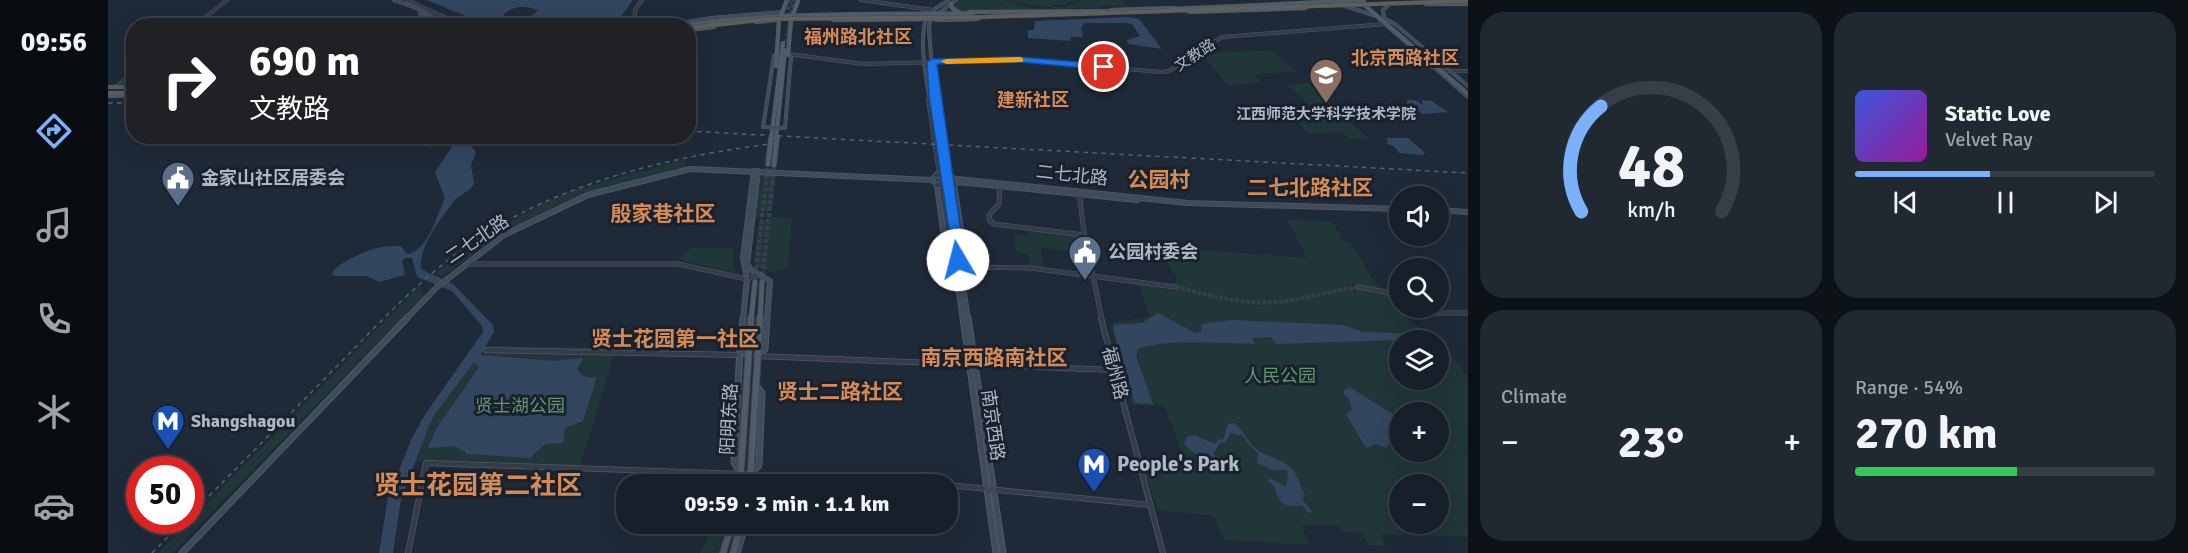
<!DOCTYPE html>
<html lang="en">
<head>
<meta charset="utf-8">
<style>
  body { margin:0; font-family:Signika,"Noto Sans SC",sans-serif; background:#202832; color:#f1f3f6; height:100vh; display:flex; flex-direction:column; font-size:22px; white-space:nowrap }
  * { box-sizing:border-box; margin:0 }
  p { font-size:20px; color:#9ea3a8 }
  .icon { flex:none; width:33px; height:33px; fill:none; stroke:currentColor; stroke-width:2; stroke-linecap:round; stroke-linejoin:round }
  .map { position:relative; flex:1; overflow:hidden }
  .panel { display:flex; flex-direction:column; gap:12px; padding:12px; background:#0d1217; width:720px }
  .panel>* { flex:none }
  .hud { position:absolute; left:18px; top:18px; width:570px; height:126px; border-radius:24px; box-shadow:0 6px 24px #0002,0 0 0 2px #363e47; background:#202124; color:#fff; overflow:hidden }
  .controls { position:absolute; left:1281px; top:186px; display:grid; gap:12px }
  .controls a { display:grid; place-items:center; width:60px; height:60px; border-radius:50%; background:#17202a; box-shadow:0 6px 24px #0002,0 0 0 2px #363e47; font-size:30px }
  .speed { position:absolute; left:18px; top:456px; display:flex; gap:12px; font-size:30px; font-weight:700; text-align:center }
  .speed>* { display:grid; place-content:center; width:78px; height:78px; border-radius:50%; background:#17202a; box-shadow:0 6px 24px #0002,0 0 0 2px #363e47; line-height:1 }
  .speed .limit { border:9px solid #d22; background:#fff; color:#111 }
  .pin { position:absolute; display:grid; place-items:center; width:51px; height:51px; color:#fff; margin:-26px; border:3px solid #fff; border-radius:50%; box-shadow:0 2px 6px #0007 }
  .me { position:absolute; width:66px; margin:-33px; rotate:352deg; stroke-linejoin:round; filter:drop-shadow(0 0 4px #0008) }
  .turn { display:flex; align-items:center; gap:21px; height:126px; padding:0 24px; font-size:27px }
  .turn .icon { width:78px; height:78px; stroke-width:2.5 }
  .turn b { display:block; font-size:42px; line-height:51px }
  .big { font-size:45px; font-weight:800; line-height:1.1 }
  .panel .widget { flex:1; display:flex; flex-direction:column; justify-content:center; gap:9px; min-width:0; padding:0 21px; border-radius:24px; background:#202832 }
  .panel .dial { align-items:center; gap:0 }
  .dial svg { height:156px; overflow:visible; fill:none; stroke:#363e47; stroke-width:7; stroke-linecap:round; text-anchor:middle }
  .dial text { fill:#f1f3f6; stroke:none }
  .song { display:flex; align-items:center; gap:18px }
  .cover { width:72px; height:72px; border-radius:9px; background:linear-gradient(135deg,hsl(230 70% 55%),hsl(300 70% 35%)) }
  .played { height:6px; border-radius:3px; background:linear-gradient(90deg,#7bb0fb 45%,#363e47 45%) }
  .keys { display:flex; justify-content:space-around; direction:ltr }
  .heat { display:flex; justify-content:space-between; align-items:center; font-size:33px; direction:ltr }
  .charge { height:9px; border-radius:4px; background:linear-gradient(90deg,#34c759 54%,#363e47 0) }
  .panel .tiles { flex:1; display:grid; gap:12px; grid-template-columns:repeat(2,1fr) }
  .trip { position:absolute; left:508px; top:474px; width:342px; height:60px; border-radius:24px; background:#17202a; box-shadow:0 6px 24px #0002,0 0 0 2px #363e47; font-weight:800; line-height:60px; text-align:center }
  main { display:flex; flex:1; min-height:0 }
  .menu { display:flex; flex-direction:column; width:108px; justify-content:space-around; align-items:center; background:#090d11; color:#9ea3a8 }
  .menu .icon { width:42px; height:42px }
  .menu .selected { color:#7bb0fb }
  .menu b { font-size:27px; color:#f1f3f6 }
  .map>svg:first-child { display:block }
</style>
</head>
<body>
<main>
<nav class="menu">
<b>09:56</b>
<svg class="icon selected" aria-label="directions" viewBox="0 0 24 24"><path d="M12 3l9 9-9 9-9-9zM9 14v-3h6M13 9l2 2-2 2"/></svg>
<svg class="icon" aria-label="music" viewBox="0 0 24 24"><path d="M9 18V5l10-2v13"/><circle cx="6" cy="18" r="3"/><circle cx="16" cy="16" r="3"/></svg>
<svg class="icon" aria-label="phone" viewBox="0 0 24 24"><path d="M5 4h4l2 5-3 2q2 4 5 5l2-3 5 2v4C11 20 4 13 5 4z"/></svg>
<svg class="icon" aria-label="climate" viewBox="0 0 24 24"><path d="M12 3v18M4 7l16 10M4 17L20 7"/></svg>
<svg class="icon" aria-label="car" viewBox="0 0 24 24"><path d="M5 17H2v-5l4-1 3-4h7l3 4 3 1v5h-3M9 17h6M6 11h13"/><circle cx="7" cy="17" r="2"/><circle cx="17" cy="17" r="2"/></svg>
</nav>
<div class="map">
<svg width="1360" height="553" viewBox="0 0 1360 553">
  <rect width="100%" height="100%" fill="#1f2a38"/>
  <g fill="#213639" fill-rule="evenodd">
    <polygon points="852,0 895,0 931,10 852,11 845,5"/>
    <polygon points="900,0 967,0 958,4 944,5 945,7 957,7 973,0 1014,0 1019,7 995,5 988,8 945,9 943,7 924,6"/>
    <polygon points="1164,50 1189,72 1146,74 1154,83 1120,85 1096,57 1107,53"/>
    <polygon points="1200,83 1232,111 1210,112 1179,85"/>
    <polygon points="1233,114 1261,139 1241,139 1232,132 1201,134 1183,117"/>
    <path d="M578 159 576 167 476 194 389 237 335 276 328 273C372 239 419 207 471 189 506 178 543 169 578 159Z"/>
    <polygon points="654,175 668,175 664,209 647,219 652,180"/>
    <polygon points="662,217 684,218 680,268 664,272 650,268 646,258 651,223"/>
    <path d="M1176 220 1224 221 1232 235V240L1242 242 1266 281 1279 292 1300 320 1320 332 1328 334 1360 377V537L1273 534 1278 547 1260 545 1254 533 1235 532 1230 526H1193L1202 545 1116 540 1106 516 1050 510 1036 470 1081 469 1056 406 1024 405 1002 323 1042 317 1030 284 1067 290 1066 283 1070 279 1058 261 1048 258 1044 246 1199 258 1183 226ZM1292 340H1330V380H1292ZM1292 412H1330V452H1292ZM1292 484H1330V524H1292Z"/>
    <polygon points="920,229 973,236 975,252 933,248 936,268 922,267 920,254 908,252 906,234 920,236"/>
    <polygon points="585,247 626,249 625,264 628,273 569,259"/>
    <polygon points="311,287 316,295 64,553 50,553"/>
    <polygon points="375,346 508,348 472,467 306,461 324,417"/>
    <polygon points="606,524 621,524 611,553 592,553"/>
  </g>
  <g fill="#324660">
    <path d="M319 0H525L512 18 500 25H414L430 10C418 6 407 5 396 14L395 25H379Z"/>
    <polygon points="1020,17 1031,19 1054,49 1020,44 1019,40 1032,36 1024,24 1019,23 977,23 973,27 975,37 963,37 962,41 920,38 920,30 926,30 927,21"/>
    <polygon points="1299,100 1307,100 1315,105 1314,100 1324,101 1340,112 1315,114 1299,104"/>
    <path d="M327 137H360L359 140 368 152 363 165 366 184C361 192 353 194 347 200 333 218 311 246 313 269L345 284 385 325 386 332 372 355 447 361 475 358 469 369C474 378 480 378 489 377L475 421 457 428 455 443 437 444 422 458 359 454C347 442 336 448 320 448L328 429 371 367 366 362 325 417 319 431 293 499 285 553H271L280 497 304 438 318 413 375 332 374 326 344 291 309 277 304 258H297L294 261 297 275 271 282 259 276H226L224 273C228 264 259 250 269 248 277 246 285 246 293 246L298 253 301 254C323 246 328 216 337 198L327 172 345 145 340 142 322 147 320 145Z"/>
    <polygon points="1278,138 1300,138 1317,153 1314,155 1291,153 1287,147 1278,143 1280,142"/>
    <path d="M1050 313 1087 333 1093 332 1094 324 1123 320 1235 325 1255 332 1318 334 1321 339 1168 344 1163 337 1144 338 1147 344C1113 344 1061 338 1030 349L1028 356 1045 404 1027 403 1010 349 1005 325 1034 323Z"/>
    <polygon points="1238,385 1291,418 1291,429 1285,426 1281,431 1290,437 1277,448 1268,444 1258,448 1238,414 1244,410 1241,399 1235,394 1236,390 1241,388"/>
    <path d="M1126 423C1136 430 1137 437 1144 445 1155 458 1178 458 1187 473 1191 479 1193 488 1197 495L1194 499 1204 512 1200 513 1194 505C1189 505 1183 507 1179 505 1166 501 1172 488 1159 480L1164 479 1178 487 1180 473 1178 470H1165L1149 463 1150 453 1141 445 1135 436 1123 433 1117 443H1112L1106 452 1107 457 1087 454 1076 444 1079 437 1086 435 1107 444 1111 439 1115 440 1120 424Z"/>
  </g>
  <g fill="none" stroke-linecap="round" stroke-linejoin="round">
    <path stroke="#343f4d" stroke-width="4" stroke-dasharray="4 1.5" stroke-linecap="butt" d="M1068 287C1101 295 1134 305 1169 302 1197 300 1223 290 1251 287"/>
    <g stroke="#343f4d" stroke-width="4" stroke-dasharray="4 2" stroke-linecap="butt">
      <polyline points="679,16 682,0"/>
      <polyline points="678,43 686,0"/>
    </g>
    <g stroke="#343f4d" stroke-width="4.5" stroke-dasharray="4.5 2" stroke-linecap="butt">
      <polyline points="647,282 660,164"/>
      <polyline points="654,282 666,165"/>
    </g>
    <defs>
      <g id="tertiary-far2">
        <polyline points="299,0 356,26"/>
        <polyline points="753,0 825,10"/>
        <polyline points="86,26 119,0"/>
        <polyline points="526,26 527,10 534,0"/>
        <polyline points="1308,52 1294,52 1310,67 1325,67"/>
        <polyline points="680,54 756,64 912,60 1053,72 1061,71 1114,37 1278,24"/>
        <polyline points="1336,71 1360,71"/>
        <polyline points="7,87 26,72"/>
        <polyline points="827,87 835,140"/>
        <polyline points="820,99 826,140"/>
      </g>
      <g id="tertiary-far1">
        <polyline points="826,138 846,266"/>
        <polyline points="835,138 854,260 853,267 922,268 1068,287"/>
        <polyline points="892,186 891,204 881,215 882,221 886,224 976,235"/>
        <polyline points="971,192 976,232 994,320"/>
        <polyline points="360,264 570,264 639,279 650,274"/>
        <polyline points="1251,287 1277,292 1292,299"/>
        <polyline points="1309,308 1326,313 1360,313"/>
      </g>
      <g id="tertiary">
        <polyline points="993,318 1055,553"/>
        <polyline points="378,350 632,355"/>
        <polyline points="650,356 1006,370"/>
        <polyline points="840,485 1042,505"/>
        <polyline points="300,553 318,463 634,474 824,484"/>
      </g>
      <g id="secondary-far2">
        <polyline points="286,0 306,7 341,26"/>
        <polyline points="1281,5 1275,10 1276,18 1287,24 1360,86"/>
        <polyline points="1237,6 1268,16 1360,97"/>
        <polyline points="312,14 334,26"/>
        <polyline points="556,26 603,18 675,12"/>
        <polyline points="655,127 666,56 670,52"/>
        <polyline points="677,128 683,57 680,54"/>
        <path d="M829 140C825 112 807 42 819 17 823 9 834 5 841 0"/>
        <polyline points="833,140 826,96 821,29 822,20 848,0"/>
      </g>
      <g id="secondary-far1">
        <polyline points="829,138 855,320"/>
        <polyline points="832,138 860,320"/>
        <polyline points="650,171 639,264 643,270 662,281 659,320"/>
        <polyline points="828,175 824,180 829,185 839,261 846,266"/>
        <polyline points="843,176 850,182 846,185 858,261 853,267"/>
        <polyline points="849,179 1080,203 1292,209"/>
        <polyline points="850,182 1029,200"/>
        <polyline points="1330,210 1360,212"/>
        <polyline points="297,320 328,288 396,235 480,195 582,169 824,180"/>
        <polyline points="635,320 639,279 635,258 646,171"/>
      </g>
      <g id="secondary">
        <polyline points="635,318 632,348 639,355"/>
        <polyline points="855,318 888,553"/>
        <polyline points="860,318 895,553"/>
        <polyline points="632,348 626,463 632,472"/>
        <polyline points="649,356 657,349 659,318"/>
        <polyline points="643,475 651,465 654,393 649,386"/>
        <polyline points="74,553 299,318"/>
        <polyline points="629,553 638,524"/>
      </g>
      <g id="primary-far2">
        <polyline points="1254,3 1360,94"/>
        <polyline points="843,4 844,8 851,12"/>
        <polyline points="1171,4 1256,0"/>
        <polyline points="1318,4 1360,4"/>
        <polyline points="1003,10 1066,8"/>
        <polyline points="828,20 870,19"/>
        <polyline points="648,22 669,20"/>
        <path d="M573 26C670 11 767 15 865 13"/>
        <polyline points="580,30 606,27"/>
        <polyline points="680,55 683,20 690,1"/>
        <polyline points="668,66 671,20 679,0"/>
        <polyline points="0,87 26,87"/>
        <polyline points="0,96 25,95"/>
        <polyline points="663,140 675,43"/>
        <polyline points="668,140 677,50"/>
      </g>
      <g id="primary-far1">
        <polyline points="660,164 663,138"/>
        <polyline points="666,165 669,138"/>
        <polyline points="643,320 647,282"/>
        <polyline points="652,320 654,282"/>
      </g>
      <g id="primary">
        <polyline points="632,484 643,318"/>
        <polyline points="642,484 652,318"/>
        <polyline points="615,553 624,524"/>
        <polyline points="625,553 633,524"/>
      </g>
      <polyline id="trunk" points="0,93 26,93"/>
    </defs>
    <use href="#tertiary-far2" stroke="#505a66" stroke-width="4"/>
    <use href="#tertiary-far1" stroke="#505a66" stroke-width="5"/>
    <use href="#tertiary" stroke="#505a66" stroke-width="6"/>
    <use href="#secondary-far2" stroke="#505a66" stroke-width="4"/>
    <use href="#secondary-far1" stroke="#505a66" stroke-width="6"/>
    <use href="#secondary" stroke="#505a66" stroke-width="7"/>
    <use href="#primary-far2" stroke="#3c4552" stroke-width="4.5"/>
    <use href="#primary-far1" stroke="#3c4552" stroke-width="6"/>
    <use href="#primary" stroke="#3c4552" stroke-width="8"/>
    <use href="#trunk" stroke="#3a444f" stroke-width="4.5"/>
    <use href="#tertiary-far2" stroke="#333c48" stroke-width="3"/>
    <use href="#tertiary-far1" stroke="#333c48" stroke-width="4"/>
    <use href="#tertiary" stroke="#333c48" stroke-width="4.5"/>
    <use href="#secondary-far2" stroke="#404b5b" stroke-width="3"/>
    <use href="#secondary-far1" stroke="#404b5b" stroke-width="4.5"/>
    <use href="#secondary" stroke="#404b5b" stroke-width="5"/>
    <use href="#primary-far2" stroke="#505b68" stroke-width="4"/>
    <use href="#primary-far1" stroke="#505b68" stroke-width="4.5"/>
    <use href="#primary" stroke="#505b68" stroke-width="6"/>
    <use href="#trunk" stroke="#5f5e5c" stroke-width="4"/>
    <g stroke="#54606f" stroke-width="1.5" stroke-dasharray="4.5 4.5" stroke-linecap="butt">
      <polyline points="0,103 26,103"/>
      <polyline points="580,131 1360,173"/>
      <path d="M82 515C132 465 182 414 232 363 274 320 316 275 366 241 455 181 565 156 670 143"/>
      <polyline points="44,553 77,520"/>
    </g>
    <defs>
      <g id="tertiary-bridge">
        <polyline points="828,175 843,176"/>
        <polyline points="829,185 846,185"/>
      </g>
      <polyline id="secondary-bridge" points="655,127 677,128"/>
      <g id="primary-bridge">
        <polyline points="1063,9 1175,4"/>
        <polyline points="861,12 1009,11"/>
        <polyline points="1081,12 1198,8"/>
        <polyline points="725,20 832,19"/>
      </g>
      <polyline id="trunk-bridge" points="580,28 660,19 875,17 1360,1"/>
    </defs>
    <use href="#tertiary-bridge" stroke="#505a66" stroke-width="5" stroke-linecap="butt"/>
    <use href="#secondary-bridge" stroke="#505a66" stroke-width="4" stroke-linecap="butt"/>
    <use href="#primary-bridge" stroke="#3c4552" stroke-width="4.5" stroke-linecap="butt"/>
    <use href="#trunk-bridge" stroke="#3a444f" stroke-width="4.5" stroke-linecap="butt"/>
    <use href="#tertiary-bridge" stroke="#333c48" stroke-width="4"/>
    <use href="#secondary-bridge" stroke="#404b5b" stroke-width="3"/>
    <use href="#primary-bridge" stroke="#505b68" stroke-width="4"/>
    <use href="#trunk-bridge" stroke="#5f5e5c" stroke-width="4"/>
  </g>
  <polygon fill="#1a73e8" stroke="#114b97" stroke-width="1.5" points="912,57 996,64 1001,67 996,70 912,62 829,64 857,260 850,264 846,263 821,96 819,62 824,59"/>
  <polygon fill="#f59e0b" points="912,57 915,58 915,62 838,64 833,61 838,59"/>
  <defs>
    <symbol id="university-pin" viewBox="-11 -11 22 30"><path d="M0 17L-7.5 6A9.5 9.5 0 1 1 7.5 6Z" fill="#8d6e63" stroke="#18212c"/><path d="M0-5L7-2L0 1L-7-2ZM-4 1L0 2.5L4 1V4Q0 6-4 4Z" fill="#fff"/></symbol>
    <symbol id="civic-pin" viewBox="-11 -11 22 30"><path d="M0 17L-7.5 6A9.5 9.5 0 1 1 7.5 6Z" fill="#5c6f8a" stroke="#18212c"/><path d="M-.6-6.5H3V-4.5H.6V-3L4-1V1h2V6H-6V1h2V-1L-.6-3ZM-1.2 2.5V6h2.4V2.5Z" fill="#fff"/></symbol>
    <symbol id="metro-pin" viewBox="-11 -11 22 30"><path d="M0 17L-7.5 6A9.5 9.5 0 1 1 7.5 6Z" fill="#1a4fb4" stroke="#18212c"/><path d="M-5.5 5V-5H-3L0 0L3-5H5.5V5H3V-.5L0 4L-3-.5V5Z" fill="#fff"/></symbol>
  </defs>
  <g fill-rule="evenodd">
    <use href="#university-pin" x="1199" y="56" width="38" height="52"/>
    <use href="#civic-pin" x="51" y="159" width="38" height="52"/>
    <use href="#civic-pin" x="958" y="233" width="38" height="52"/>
    <use href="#metro-pin" x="41" y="402" width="38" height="52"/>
    <use href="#metro-pin" x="967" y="445" width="38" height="52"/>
  </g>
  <g text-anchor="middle" stroke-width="6" stroke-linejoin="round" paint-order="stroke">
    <g font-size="15" fill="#adb7c5" stroke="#18212c">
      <text transform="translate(1087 55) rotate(-33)" y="5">文教路</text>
    </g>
    <g font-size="15" font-weight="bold" fill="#adb7c5" stroke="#18212c">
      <text x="1218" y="119">江西师范大学科学技术学院</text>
    </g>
    <g font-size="18" font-weight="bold" fill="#d68b56" stroke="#18212c">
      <text x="750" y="43">福州路北社区</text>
      <text x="1297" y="64">北京西路社区</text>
      <text x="925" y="106">建新社区</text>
    </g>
    <g font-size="18" fill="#adb7c5" stroke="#18212c">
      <text transform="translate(964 175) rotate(6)" y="6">二七北路</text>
      <text transform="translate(369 239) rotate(-34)" y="6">二七北路</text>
      <text transform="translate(1007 373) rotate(75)" y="6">福州路</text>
      <text transform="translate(621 419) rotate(-87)" y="6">阳明东路</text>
      <text transform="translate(885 425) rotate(82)" y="6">南京西路</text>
    </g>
    <g font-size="18" font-weight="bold" fill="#adb7c5" stroke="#18212c" text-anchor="start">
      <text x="93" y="184">金家山社区居委会</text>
      <text x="1000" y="258">公园村委会</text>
      <text x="83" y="427">Shangshagou</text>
    </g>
    <g font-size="18" fill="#64966e" stroke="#18212c">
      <text x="1172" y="382">人民公园</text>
      <text x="412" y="412">贤士湖公园</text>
    </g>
    <g font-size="21" font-weight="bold" fill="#d68b56" stroke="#18212c">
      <text x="1051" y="187">公园村</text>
      <text x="1202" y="195">二七北路社区</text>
      <text x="555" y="221">殷家巷社区</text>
      <text x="567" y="346">贤士花园第一社区</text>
      <text x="886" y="365">南京西路南社区</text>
      <text x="732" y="399">贤士二路社区</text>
    </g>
    <g font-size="21" font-weight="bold" fill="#adb7c5" stroke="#18212c" text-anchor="start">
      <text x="1009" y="471">People's Park</text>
    </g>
    <g font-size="26" font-weight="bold" fill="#d68b56" stroke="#18212c">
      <text x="370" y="494">贤士花园第二社区</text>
    </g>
  </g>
</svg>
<div class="controls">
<a><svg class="icon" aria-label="sound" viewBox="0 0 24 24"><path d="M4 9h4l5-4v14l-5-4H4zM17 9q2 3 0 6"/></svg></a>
<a><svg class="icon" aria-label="search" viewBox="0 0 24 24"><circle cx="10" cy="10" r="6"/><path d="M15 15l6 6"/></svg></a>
<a><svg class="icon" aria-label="layers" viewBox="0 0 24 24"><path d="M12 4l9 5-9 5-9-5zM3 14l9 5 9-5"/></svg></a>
<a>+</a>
<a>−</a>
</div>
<div class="speed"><div class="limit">50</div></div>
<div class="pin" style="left:996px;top:67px;background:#d93025"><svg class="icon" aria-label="arrive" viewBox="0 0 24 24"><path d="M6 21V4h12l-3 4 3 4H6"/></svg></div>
<svg class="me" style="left:850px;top:260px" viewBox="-20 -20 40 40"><circle r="19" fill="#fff"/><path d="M0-13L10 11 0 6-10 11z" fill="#1a73e8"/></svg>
<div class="trip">09:59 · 3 min · 1.1 km</div>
<div class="hud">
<div class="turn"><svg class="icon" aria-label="right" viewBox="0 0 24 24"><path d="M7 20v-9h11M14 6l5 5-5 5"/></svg><div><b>690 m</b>文教路</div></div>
</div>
</div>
<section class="panel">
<div class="tiles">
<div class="widget dial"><svg viewBox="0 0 100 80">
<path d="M14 69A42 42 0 1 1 86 69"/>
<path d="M14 69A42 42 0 0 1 24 15" stroke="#7bb0fb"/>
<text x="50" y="56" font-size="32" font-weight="700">48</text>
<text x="50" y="72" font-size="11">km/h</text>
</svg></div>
<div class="widget">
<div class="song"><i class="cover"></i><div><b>Static Love</b><p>Velvet Ray</p></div></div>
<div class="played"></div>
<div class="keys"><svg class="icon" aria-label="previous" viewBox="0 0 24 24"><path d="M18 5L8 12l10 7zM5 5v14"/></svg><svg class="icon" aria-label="pause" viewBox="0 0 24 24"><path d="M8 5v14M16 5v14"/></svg><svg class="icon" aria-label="next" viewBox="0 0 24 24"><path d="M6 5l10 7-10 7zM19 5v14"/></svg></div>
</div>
<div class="widget"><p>Climate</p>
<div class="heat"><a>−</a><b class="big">23°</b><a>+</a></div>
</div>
<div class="widget"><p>Range · 54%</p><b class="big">270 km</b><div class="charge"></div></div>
</div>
</section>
</main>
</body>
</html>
